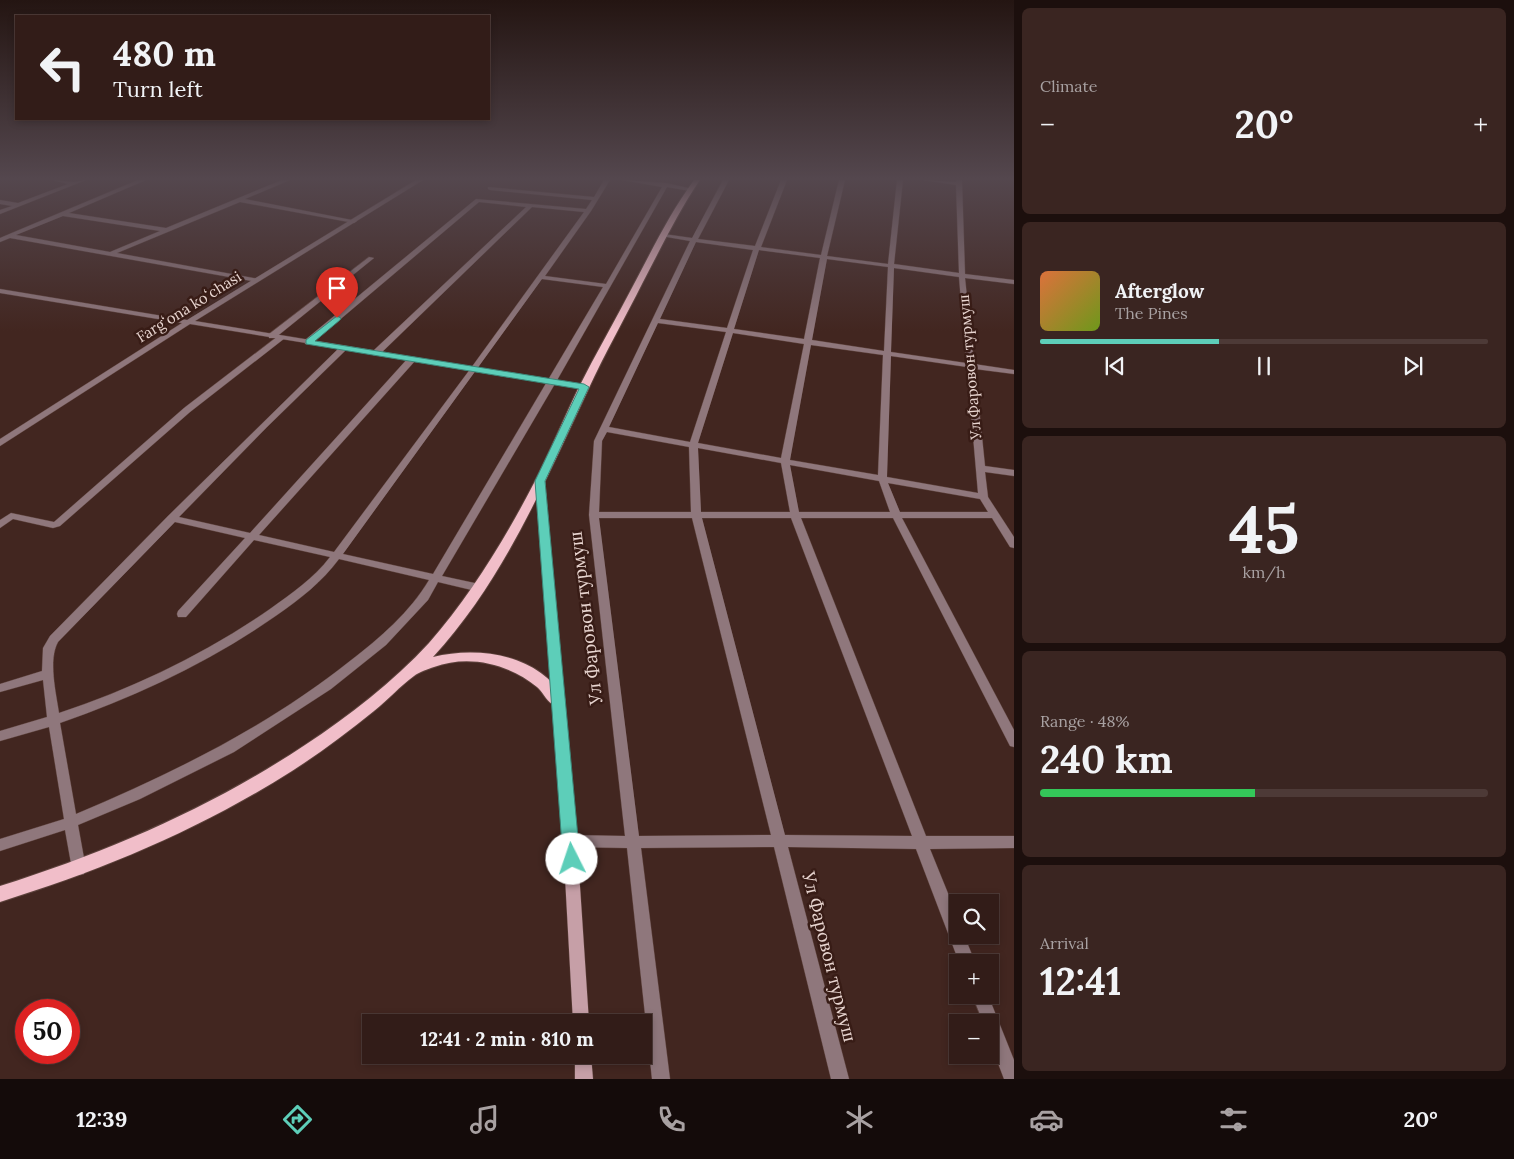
<!DOCTYPE html>
<html lang="en">
<head>
<meta charset="utf-8">
<style>
  body { margin:0; font-family:Lora,serif; background:#3a2521; color:#f1f3f6; height:100vh; display:flex; flex-direction:column; font-size:19px; white-space:nowrap }
  * { box-sizing:border-box; margin:0 }
  p { font-size:16px; color:#a8a1a2 }
  .icon { flex:none; width:28px; height:28px; fill:none; stroke:currentColor; stroke-width:2; stroke-linecap:round; stroke-linejoin:round }
  .map { position:relative; flex:1; overflow:hidden }
  .details { display:flex; flex-direction:column; gap:8px; padding:8px; background:#1c0f0d; width:500px }
  .details>* { flex:none }
  .guide { position:absolute; left:15px; top:15px; width:475px; height:105px; border-radius:0px; box-shadow:0 2px 8px #0003,0 0 0 1px #4d3a37; background:#321c18; color:#f1f3f6; overflow:hidden }
  .controls { position:absolute; left:949px; top:894px; display:grid; gap:10px }
  .controls a { display:grid; place-items:center; width:50px; height:50px; border-radius:0px; background:#321c18; box-shadow:0 2px 8px #0003,0 0 0 1px #4d3a37; font-size:25px }
  .speed { position:absolute; left:15px; top:999px; display:flex; gap:10px; font-size:25px; font-weight:700; text-align:center }
  .speed>* { display:grid; place-content:center; width:65px; height:65px; border-radius:50%; background:#321c18; box-shadow:0 2px 8px #0003,0 0 0 1px #4d3a37; line-height:1 }
  .speed .limit { border:8px solid #d22; background:#fff; color:#111 }
  .pin { position:absolute; display:grid; place-items:center; width:42px; height:42px; color:#fff; margin:-51px -21px; border-radius:50% 50% 50% 0; rotate:-45deg; box-shadow:0 0 5px #0007 }
  .pin .icon { rotate:45deg }
  .me { position:absolute; width:55px; margin:-28px; rotate:356deg; stroke-linejoin:round; filter:drop-shadow(0 0 4px #0008) }
  .turn { display:flex; align-items:center; gap:18px; height:105px; padding:0 15px; font-size:22px }
  .turn .icon { width:65px; height:65px; stroke-width:2.5 }
  .turn b { display:block; font-size:35px; line-height:42px }
  .big { font-size:38px; font-weight:800; line-height:1.1 }
  .details .widget { flex:1; display:flex; flex-direction:column; justify-content:center; gap:8px; min-width:0; padding:0 18px; border-radius:8px; background:#3a2521 }
  .details .dial { align-items:center; gap:0 }
  .dial b { font-size:65px; line-height:1 }
  .song { display:flex; align-items:center; gap:15px }
  .cover { width:60px; height:60px; border-radius:8px; background:linear-gradient(135deg,hsl(20 70% 55%),hsl(80 70% 35%)) }
  .played { height:5px; border-radius:2px; background:linear-gradient(90deg,#5dceb9 40%,#4d3a37 40%) }
  .keys { display:flex; justify-content:space-around; direction:ltr }
  .heat { display:flex; justify-content:space-between; align-items:center; font-size:28px; direction:ltr }
  .charge { height:8px; border-radius:4px; background:linear-gradient(90deg,#34c759 48%,#4d3a37 0) }
  .trip { position:absolute; left:362px; top:1014px; width:290px; height:50px; border-radius:0px; background:#321c18; box-shadow:0 2px 8px #0003,0 0 0 1px #4d3a37; font-weight:800; line-height:50px; text-align:center }
  .tabs { display:flex; height:80px; justify-content:space-around; align-items:center; background:#140b0a; color:#a8a1a2 }
  .tabs .icon { width:35px; height:35px }
  .tabs .active { color:#5dceb9 }
  .tabs b { font-size:22px; color:#f1f3f6 }
  main { display:flex; flex:1; min-height:0 }
  .map>svg:first-child { display:block }
</style>
</head>
<body>
<main>
<div class="map">
<svg width="1014" height="1079" viewBox="0 0 1014 1079">
  <rect width="100%" height="100%" fill="#422620"/>
  <g fill="none" stroke-linecap="round" stroke-linejoin="round">
    <defs>
      <g id="minor">
        <polygon points="52,180 74,182 86,180 0,214 0,210 12,206 0,204 0,200 18,203 68,184"/>
        <path d="M138 180H146L69 213 166 228 282 180H290L245 199 357 221 354 223 240 202 117 253 259 279 260 280 257 282 10 238 0 242V238L7 235ZM63 216 160 231 110 252 16 235Z"/>
        <path d="M604 180H610L591 211 545 276 606 284 662 187 622 180 666 183 693 189 690 191 667 187 556 382 442 576 484 585 485 588 484 591 480 592 438 582 428 600 386 645 331 689 234 752 140 799 78 825 86 869 84 874 79 875 74 874 72 869 65 830 0 851V839L64 819 49 727 0 741V731L47 717 43 680 0 692V684L42 671 43 648 50 636 168 516 341 346H347L348 348 267 427 179 517 250 533 409 357H415V361L259 535 334 552 471 368 584 212 532 207 379 355H373V351L526 207 479 202 311 344H305V340L476 199 586 209 592 200 490 190 488 189V187L594 197ZM542 279 603 287 433 574 343 554ZM175 522 245 538 178 611 177 614 178 617H186L254 540 330 557C314 578 291 594 270 609 205 654 134 688 59 713 56 693 48 660 58 642ZM339 559 429 580C410 612 380 638 350 661 267 727 173 773 76 814L60 723C137 696 210 662 277 615 300 599 322 582 339 559Z"/>
        <path d="M723 180H729L698 239 755 246 781 180H787L761 247 821 255 839 180H845L827 256 888 264 897 180H903L894 264 959 273 956 185 923 180 956 182V180H962L965 274 1014 280V284L965 278 974 364 1014 370V374L975 369 985 466 1014 470V476L985 472 988 497 1014 537V548L1010 547 992 518H902L1014 730V747L1010 746 893 518H801L926 836H1014V848L930 849 958 918V935H964L975 962H959L916 849 788 847 849 1079H831L774 847 641 848 670 1079H652L627 848 570 847 565 845 563 841 565 837 570 835 625 836 589 515 594 441 690 241 661 236 664 234 692 238ZM696 242 753 250 727 328 660 319ZM759 250 820 258 804 339 734 329ZM827 259 888 267 884 351 812 340ZM894 268 959 277 966 363 891 352ZM658 323 726 332 690 442 609 427ZM733 333 804 344 781 458 698 443ZM811 345 883 355 878 475 790 460ZM891 356 967 367 978 493 887 477ZM607 432 689 447 691 512H599L602 441ZM698 448 781 463 790 512H701ZM790 465 879 481 890 512H799ZM888 483 980 499 988 512H900ZM599 518H692L771 835 639 836ZM702 518H791L912 836 785 835Z"/>
        <polygon points="369,257 374,258 275,338 269,338 269,334"/>
        <polygon points="278,336 284,336 285,338 190,412 60,526 53,528 13,519 0,528 0,520 11,513 54,522 184,408"/>
        <polygon points="972,995 988,995 1014,1060 1014,1079 1004,1079 990,1042 990,1022 983,1022"/>
      </g>
      <polygon id="tertiary" points="416,180 423,180 195,321 584,385 587,385 587,389 190,324 0,446 0,439 182,323 0,293 0,289 187,320"/>
      <g id="secondary">
        <polygon points="540,478 545,481 577,841 589,1022 573,1022 563,841 535,481"/>
        <polygon points="575,1055 591,1055 593,1079 575,1079"/>
      </g>
      <path id="primary" d="M694 180H700C678 212 661 248 643 282 625 318 605 353 588 390 544 483 504 580 433 657 479 646 539 654 565 700L562 704C559 705 555 706 552 704 546 700 542 691 537 687 509 664 469 654 434 667 428 669 419 672 414 676 400 686 388 700 374 711 348 732 320 753 292 771 201 829 103 870 0 902V886C108 852 210 808 305 745 349 716 393 682 429 643 471 595 505 539 534 483 550 452 563 420 578 389 596 353 616 319 634 284 653 248 670 213 694 180Z"/>
    </defs>
    <use href="#minor" stroke="#5d423c" stroke-width="1"/>
    <use href="#tertiary" stroke="#5d423c" stroke-width="1"/>
    <use href="#secondary" stroke="#5d423c" stroke-width="1"/>
    <use href="#primary" stroke="#5d423c" stroke-width="2"/>
    <use href="#minor" fill="#8f777c" fill-rule="evenodd"/>
    <use href="#tertiary" fill="#8f777c" fill-rule="evenodd"/>
    <use href="#secondary" fill="#c69fa7" fill-rule="evenodd"/>
    <use href="#primary" fill="#f1bec9" fill-rule="evenodd"/>
  </g>
  <linearGradient id="sky" x2="0" y2="1"><stop stop-color="#241512"/><stop offset="0.54" stop-color="#54474e"/><stop offset="1" stop-color="#54474e" stop-opacity="0"/></linearGradient>
  <rect width="1014" height="331" fill="url(#sky)"/>
  <polygon fill="#5dceb9" stroke="#3c8678" points="337,316 341,318 340,320 315,341 584,384 589,387 545,481 580,859 577,864 572,866 566,864 563,859 535,481 579,389 306,344 306,340"/>
  <g text-anchor="middle" stroke-width="5" stroke-linejoin="round" paint-order="stroke">
    <g font-size="15" fill="#e8d5d0" stroke="#381c16">
      <text transform="translate(189 307) rotate(-32)" y="5">Fargʻona koʻchasi</text>
      <text transform="translate(970 367) rotate(-95)" y="5">Ул Фаровон турмуш</text>
    </g>
    <g font-size="18" fill="#e8d5d0" stroke="#381c16">
      <text transform="translate(586 618) rotate(-97)" y="6">Ул Фаровон турмуш</text>
      <text transform="translate(829 957) rotate(76)" y="6">Ул Фаровон турмуш</text>
    </g>
  </g>
</svg>
<div class="controls">
<a><svg class="icon" aria-label="search" viewBox="0 0 24 24"><circle cx="10" cy="10" r="6"/><path d="M15 15l6 6"/></svg></a>
<a>+</a>
<a>−</a>
</div>
<div class="speed"><div class="limit">50</div></div>
<div class="pin" style="left:337px;top:318px;background:#d93025"><svg class="icon" aria-label="arrive" viewBox="0 0 24 24"><path d="M6 21V4h12l-3 4 3 4H6"/></svg></div>
<svg class="me" style="left:572px;top:859px" viewBox="-20 -20 40 40"><circle r="19" fill="#fff"/><path d="M0-13L10 11 0 6-10 11z" fill="#5dceb9"/></svg>
<div class="trip">12:41 · 2 min · 810 m</div>
<div class="guide">
<div class="turn"><svg class="icon" aria-label="left" viewBox="0 0 24 24"><path d="M17 20v-9H6M10 6l-5 5 5 5"/></svg><div><b>480 m</b>Turn left</div></div>
</div>
</div>
<section class="details">
<div class="widget"><p>Climate</p>
<div class="heat"><a>−</a><b class="big">20°</b><a>+</a></div>
</div>
<div class="widget">
<div class="song"><i class="cover"></i><div><b>Afterglow</b><p>The Pines</p></div></div>
<div class="played"></div>
<div class="keys"><svg class="icon" aria-label="previous" viewBox="0 0 24 24"><path d="M18 5L8 12l10 7zM5 5v14"/></svg><svg class="icon" aria-label="pause" viewBox="0 0 24 24"><path d="M8 5v14M16 5v14"/></svg><svg class="icon" aria-label="next" viewBox="0 0 24 24"><path d="M6 5l10 7-10 7zM19 5v14"/></svg></div>
</div>
<div class="widget dial"><b>45</b><p>km/h</p></div>
<div class="widget"><p>Range · 48%</p><b class="big">240 km</b><div class="charge"></div></div>
<div class="widget"><p>Arrival</p><b class="big">12:41</b></div>
</section>
</main>
<nav class="tabs">
<b>12:39</b>
<svg class="icon active" aria-label="directions" viewBox="0 0 24 24"><path d="M12 3l9 9-9 9-9-9zM9 14v-3h6M13 9l2 2-2 2"/></svg>
<svg class="icon" aria-label="music" viewBox="0 0 24 24"><path d="M9 18V5l10-2v13"/><circle cx="6" cy="18" r="3"/><circle cx="16" cy="16" r="3"/></svg>
<svg class="icon" aria-label="phone" viewBox="0 0 24 24"><path d="M5 4h4l2 5-3 2q2 4 5 5l2-3 5 2v4C11 20 4 13 5 4z"/></svg>
<svg class="icon" aria-label="climate" viewBox="0 0 24 24"><path d="M12 3v18M4 7l16 10M4 17L20 7"/></svg>
<svg class="icon" aria-label="car" viewBox="0 0 24 24"><path d="M5 17H2v-5l4-1 3-4h7l3 4 3 1v5h-3M9 17h6M6 11h13"/><circle cx="7" cy="17" r="2"/><circle cx="17" cy="17" r="2"/></svg>
<svg class="icon" aria-label="filters" viewBox="0 0 24 24"><path d="M4 7h16M4 17h16"/><circle cx="9" cy="7" r="2"/><circle cx="15" cy="17" r="2"/></svg>
<b>20°</b>
</nav>
</body>
</html>
